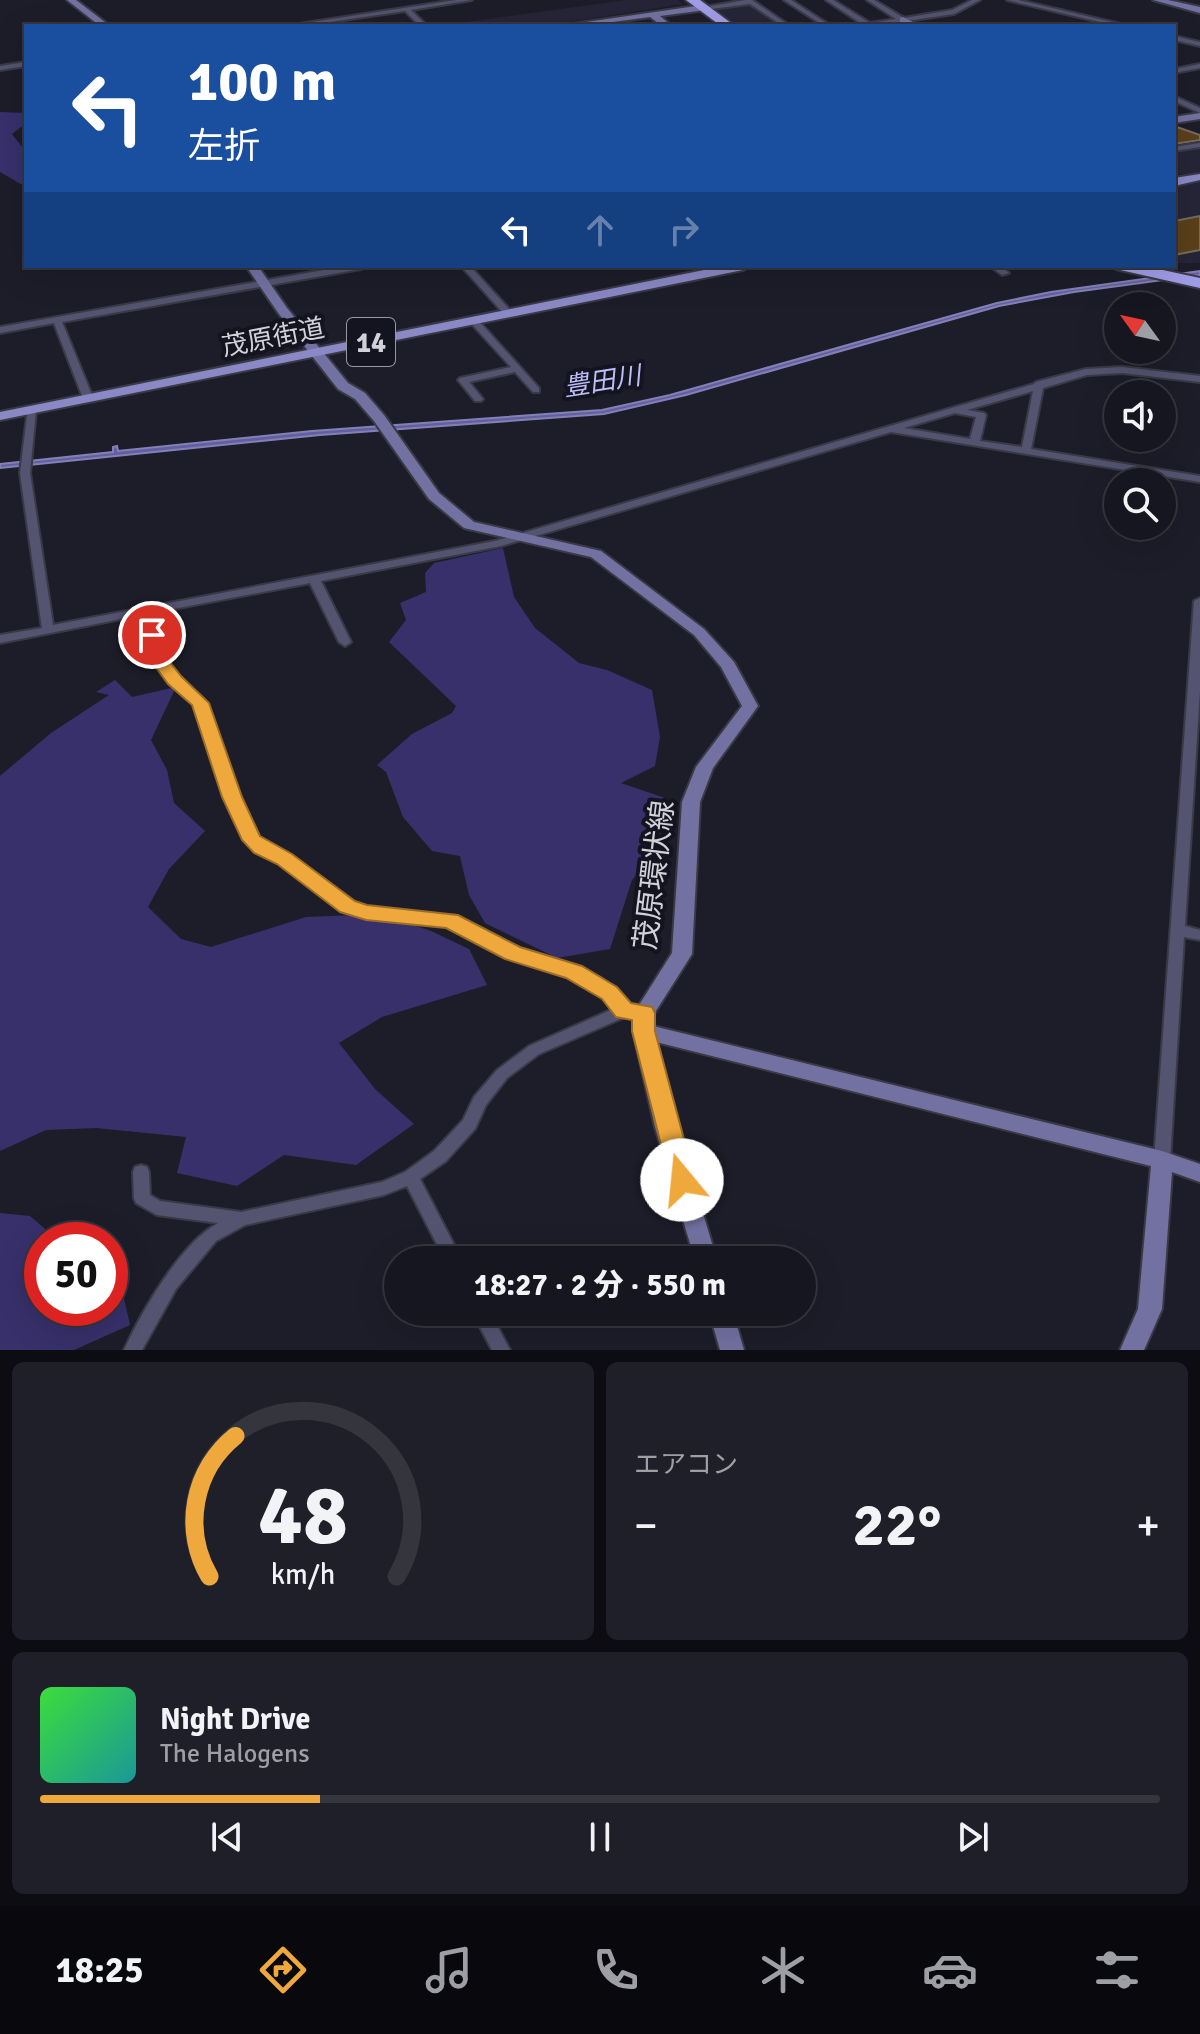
<!DOCTYPE html>
<html lang="ja">
<head>
<meta charset="utf-8">
<style>
  body { margin:0; font-family:Signika,"Noto Sans JP",sans-serif; background:#1f1f29; color:#f1f3f6; height:100vh; display:flex; flex-direction:column; font-size:30px; white-space:nowrap }
  * { box-sizing:border-box; margin:0 }
  p { font-size:26px; color:#9e9fa5 }
  .icon { flex:none; width:44px; height:44px; fill:none; stroke:currentColor; stroke-width:2; stroke-linecap:round; stroke-linejoin:round }
  .map { position:relative; height:1350px; overflow:hidden }
  .side { display:flex; flex-direction:column; gap:12px; padding:12px; background:#0c0c12; flex:1 }
  .side>* { flex:none }
  .guide { position:absolute; left:24px; top:24px; width:1152px; height:244px; border-radius:0px; box-shadow:0 8px 32px #0002,0 0 0 2px #35353e; background:#1a4fa0; color:#fff; overflow:hidden }
  .needle { width:52px; rotate:303deg }
  .fabs { position:absolute; left:1104px; top:292px; display:grid; gap:16px }
  .fabs a { display:grid; place-items:center; width:72px; height:72px; border-radius:50%; background:#161620; box-shadow:0 8px 32px #0002,0 0 0 2px #35353e; font-size:40px }
  .speed { position:absolute; left:24px; top:1222px; display:flex; gap:16px; font-size:40px; font-weight:700; text-align:center }
  .speed>* { display:grid; place-content:center; width:104px; height:104px; border-radius:50%; background:#161620; box-shadow:0 8px 32px #0002,0 0 0 2px #35353e; line-height:1 }
  .speed .limit { border:12px solid #d22; background:#fff; color:#111 }
  .pin { position:absolute; display:grid; place-items:center; width:68px; height:68px; color:#fff; margin:-34px; border:4px solid #fff; border-radius:50%; box-shadow:0 2px 8px #0007 }
  .me { position:absolute; width:88px; margin:-44px; rotate:343deg; stroke-linejoin:round; filter:drop-shadow(0 0 6px #0008) }
  .turn { display:flex; align-items:center; gap:28px; height:168px; padding:0 32px; font-size:36px }
  .turn .icon { width:104px; height:104px; stroke-width:2.5 }
  .turn b { display:block; font-size:56px; line-height:68px }
  .lanes { display:flex; align-items:center; height:76px; padding:0 32px; background:#0003; justify-content:center; gap:40px; direction:ltr }
  .lanes .off { opacity:.35 }
  .big { font-size:60px; font-weight:800; line-height:1.1 }
  .side .tile { flex:1; display:flex; flex-direction:column; justify-content:center; gap:12px; min-width:0; padding:0 28px; border-radius:12px; background:#1f1f29 }
  .side .dial { align-items:center; gap:0 }
  .dial svg { height:208px; overflow:visible; fill:none; stroke:#35353e; stroke-width:7; stroke-linecap:round; text-anchor:middle }
  .dial text { fill:#f1f3f6; stroke:none }
  .song { display:flex; align-items:center; gap:24px }
  .cover { width:96px; height:96px; border-radius:12px; background:linear-gradient(135deg,hsl(120 70% 55%),hsl(180 70% 35%)) }
  .played { height:8px; border-radius:4px; background:linear-gradient(90deg,#eea83c 25%,#35353e 25%) }
  .keys { display:flex; justify-content:space-around; direction:ltr }
  .heat { display:flex; justify-content:space-between; align-items:center; font-size:44px; direction:ltr }
  .side .tiles { flex:1; display:grid; gap:12px; grid-template-columns:1fr 1fr }
  .tile:last-child { grid-column:span 2 }
  .trip { position:absolute; left:384px; top:1246px; width:432px; height:80px; border-radius:40px; background:#161620; box-shadow:0 8px 32px #0002,0 0 0 2px #35353e; font-weight:800; line-height:80px; text-align:center }
  .dock { display:flex; height:128px; justify-content:space-around; align-items:center; background:#09090d; color:#9e9fa5 }
  .dock .icon { width:56px; height:56px }
  .dock .on { color:#eea83c }
  .dock b { font-size:36px; color:#f1f3f6 }
  .map>svg:first-child { display:block }
</style>
</head>
<body>
<div class="map">
<svg width="1200" height="1350" viewBox="0 0 1200 1350">
  <rect width="100%" height="100%" fill="#1d1d2a"/>
  <g fill="#262537">
    <polygon points="627,0 677,0 683,4 543,26 438,26"/>
    <polygon points="749,3 784,26 737,26 711,8"/>
    <polygon points="1200,146 1200,174 1174,174 1174,151"/>
    <polygon points="1200,181 1200,263 1174,263 1174,186"/>
  </g>
  <g fill="#37306b">
    <polygon points="0,112 26,113 26,123 12,134 26,152 26,187 0,172"/>
    <polygon points="503,548 514,597 535,628 579,663 607,670 652,690 660,737 655,766 621,783 665,798 664,819 655,854 632,880 610,949 557,958 485,923 469,895 460,856 432,851 403,817 386,772 377,765 412,734 452,713 456,706 389,642 406,620 400,603 426,592 425,573 434,563"/>
    <polygon points="115,680 132,697 176,687 151,740 167,770 174,803 205,831 169,869 148,907 181,939 211,947 306,917 380,914 431,931 469,949 487,985 382,1017 339,1043 375,1089 414,1124 356,1165 284,1155 237,1186 177,1173 186,1137 96,1128 46,1130 0,1151 0,776 51,733 109,695 96,692"/>
    <polygon points="0,1213 30,1216 58,1240 42,1240 42,1308 110,1308 110,1284 123,1294 130,1325 74,1350 0,1350"/>
  </g>
  <polygon fill="#635ea3" stroke="#8480b4" stroke-width="2" points="1200,271 1200,275 1074,292 999,306 686,395 604,414 320,435 0,468 0,464 113,452 113,447 117,446 118,451 312,431 602,410 670,395 997,303 1051,292"/>
  <g fill="#5a401a" stroke="#756b5e" stroke-width="2">
    <polygon points="1174,126 1200,135 1200,140 1174,144"/>
    <polygon points="1200,216 1200,250 1174,255 1174,221"/>
  </g>
  <g fill="none" stroke-linecap="round" stroke-linejoin="round">
    <defs>
      <g id="street">
        <polygon points="456,0 472,0 411,10 427,26 420,26 405,11 302,26 286,26"/>
        <polygon points="745,0 752,0 790,26 783,26 750,4 703,10 700,8"/>
        <polygon points="784,0 791,0 831,26 824,26"/>
        <polygon points="826,0 833,0 870,23 896,19 867,0 874,0 904,18 952,10 972,0 980,0 954,14 873,26 857,26 862,24"/>
        <polygon points="1007,0 1018,0 1129,26 1117,26"/>
        <polygon points="971,24 980,26 968,26"/>
        <polygon points="1174,36 1200,42 1200,46 1174,40"/>
        <polygon points="26,62 26,66 0,70 0,66"/>
        <polygon points="1200,64 1200,68 1174,73 1174,69"/>
        <polygon points="1174,96 1200,108 1200,113 1174,101"/>
        <polygon points="1200,143 1200,147 1174,151 1174,147"/>
        <polygon points="347,266 365,266 361,269 62,322 93,398 88,401 83,398 54,323 0,333 0,327"/>
        <polygon points="461,266 470,266 511,311 511,315 505,315"/>
        <polygon points="990,266 1000,266 1009,273 1002,275"/>
        <polygon points="473,317 476,318 539,388 539,392 533,392 515,372 469,382 483,399 481,401 475,401 458,380 460,378 511,367 470,322 469,320"/>
        <path d="M1122 367 1200 376V382L1122 373 1087 375 1043 388 1031 449 1200 476V482L891 432 501 546 321 581 351 642 345 646 339 642 310 583 152 613 164 658 178 677 206 703 239 797 257 837 266 845 289 856 352 902 367 908 455 916 518 949 579 968 601 978 628 1006 649 1009 651 1013 649 1017 644 1019 625 1017 539 1054 507 1078 486 1105 475 1129 446 1161 420 1179 462 1260H445L407 1186 384 1195 245 1225 216 1241 176 1289 142 1350H124C142 1311 180 1244 218 1223L157 1215 136 1203 134 1198 133 1172 135 1167 141 1165 147 1167 149 1172 150 1195 160 1201 241 1212 382 1182 405 1172 434 1151 463 1120 474 1097 497 1070 529 1046 613 1009 591 986 569 976 508 957 447 925 366 918 342 910 279 862 256 851 245 840 225 797 194 705 170 683 152 658 141 615 0 643V635L42 628 20 473 28 408 31 407 36 410 30 473 53 625 495 541 1034 384 1036 382 1086 369ZM1033 391 1022 447 980 441 986 415 984 413 967 410ZM955 413 976 417 970 439 904 428Z"/>
        <polygon points="1200,598 1200,690 1185,926 1200,930 1200,940 1184,937 1170,1160 1168,1165 1162,1167 1156,1165 1154,1160 1194,601"/>
        <polygon points="472,1312 490,1312 510,1350 492,1350"/>
      </g>
      <g id="secondary">
        <polygon points="67,0 76,0 110,26 100,26"/>
        <polygon points="1153,0 1168,0 1200,7 1200,13"/>
        <polygon points="703,5 706,6 706,10 660,16 672,26 662,26 650,17 583,26 559,26"/>
        <polygon points="903,17 917,24 918,26 908,26 900,22 900,18"/>
        <polygon points="1200,113 1200,119 1174,123 1174,117"/>
        <polygon points="246,266 258,266 287,308 348,383 365,393 384,415 439,493 474,522 601,551 704,629 734,662 758,706 713,768 700,802 692,954 654,1014 653,1026 1162,1151 1200,1164 1200,1182 1172,1172 1162,1309 1144,1350 1120,1350 1138,1309 1151,1166 656,1042 677,1127 717,1260 695,1260 655,1127 633,1031 634,1013 672,953 682,802 696,767 742,706 721,667 694,635 591,557 464,528 429,499 374,421 355,399 338,389 279,314"/>
        <polygon points="709,1312 733,1312 744,1350 720,1350"/>
      </g>
      <g id="primary">
        <polygon points="1200,174 1200,180 1174,186 1174,178"/>
        <polygon points="724,266 749,266 743,270 0,420 0,412"/>
      </g>
      <g id="highway">
        <polygon points="686,0 700,0 735,26 721,26"/>
        <polygon points="1114,266 1144,266 1200,278 1200,288 1116,269"/>
      </g>
    </defs>
    <use href="#street" stroke="#3a3a46" stroke-width="4"/>
    <use href="#secondary" stroke="#3a3a46" stroke-width="4"/>
    <use href="#primary" stroke="#3a3a46" stroke-width="4"/>
    <use href="#highway" stroke="#3a3a46" stroke-width="4"/>
    <use href="#street" fill="#545471" fill-rule="evenodd"/>
    <use href="#secondary" fill="#7371a1" fill-rule="evenodd"/>
    <use href="#primary" fill="#8a88c5" fill-rule="evenodd"/>
    <use href="#highway" fill="#a09de7" fill-rule="evenodd"/>
  </g>
  <polygon fill="#eea83c" stroke="#9b6d27" stroke-width="2" points="152,629 161,635 167,658 181,676 209,703 242,797 260,836 292,854 355,901 367,905 458,915 520,947 582,966 617,987 631,1003 652,1007 655,1013 655,1031 695,1180 691,1188 682,1191 673,1188 670,1180 632,1031 632,1020 616,1017 602,999 566,978 505,959 446,928 366,920 340,912 277,864 254,853 242,840 222,797 192,705 168,684 152,662 143,635"/>
  <g text-anchor="middle" stroke-width="8" stroke-linejoin="round" paint-order="stroke">
    <g font-size="26" fill="#d1d1da" stroke="#141420">
      <text transform="translate(273 337) rotate(-11)" y="9">茂原街道</text>
    </g>
    <g font-size="26" font-style="italic" fill="#bebdf8" stroke="#141420">
      <text transform="translate(602 381) rotate(-9)" y="9">豊田川</text>
    </g>
    <rect fill="#141420" stroke="#9898a2" stroke-width="2" x="347" y="318" width="48" height="48" rx="6"/>
    <g font-size="28" font-weight="bold" fill="#d1d1da">
      <text x="371" y="352">14</text>
    </g>
    <g font-size="30" fill="#d1d1da" stroke="#141420">
      <text transform="translate(654 875) rotate(-83)" y="10">茂原環状線</text>
    </g>
  </g>
</svg>
<div class="fabs">
<a><svg class="needle" viewBox="-14 -14 28 28"><path d="M0-13l5 13h-10z" fill="#e53935"/><path d="M0 13l5-13h-10z" fill="#9e9fa5"/></svg></a>
<a><svg class="icon" aria-label="sound" viewBox="0 0 24 24"><path d="M4 9h4l5-4v14l-5-4H4zM17 9q2 3 0 6"/></svg></a>
<a><svg class="icon" aria-label="search" viewBox="0 0 24 24"><circle cx="10" cy="10" r="6"/><path d="M15 15l6 6"/></svg></a>
</div>
<div class="speed"><div class="limit">50</div></div>
<div class="pin" style="left:152px;top:635px;background:#d93025"><svg class="icon" aria-label="arrive" viewBox="0 0 24 24"><path d="M6 21V4h12l-3 4 3 4H6"/></svg></div>
<svg class="me" style="left:682px;top:1180px" viewBox="-20 -20 40 40"><circle r="19" fill="#fff"/><path d="M0-13L10 11 0 6-10 11z" fill="#eea83c"/></svg>
<div class="trip">18:27 · 2 分 · 550 m</div>
<div class="guide">
<div class="turn"><svg class="icon" aria-label="left" viewBox="0 0 24 24"><path d="M17 20v-9H6M10 6l-5 5 5 5"/></svg><div><b>100 m</b>左折</div></div>
<div class="lanes"><svg class="icon" aria-label="left" viewBox="0 0 24 24"><path d="M17 20v-9H6M10 6l-5 5 5 5"/></svg><svg class="icon off" aria-label="ahead" viewBox="0 0 24 24"><path d="M12 20V5M6 11l6-6 6 6"/></svg><svg class="icon off" aria-label="right" viewBox="0 0 24 24"><path d="M7 20v-9h11M14 6l5 5-5 5"/></svg></div>
</div>
</div>
<section class="side">
<div class="tiles">
<div class="tile dial"><svg viewBox="0 0 100 80">
<path d="M14 69A42 42 0 1 1 86 69"/>
<path d="M14 69A42 42 0 0 1 24 15" stroke="#eea83c"/>
<text x="50" y="56" font-size="32" font-weight="700">48</text>
<text x="50" y="72" font-size="11">km/h</text>
</svg></div>
<div class="tile"><p>エアコン</p>
<div class="heat"><a>−</a><b class="big">22°</b><a>+</a></div>
</div>
<div class="tile">
<div class="song"><i class="cover"></i><div><b>Night Drive</b><p>The Halogens</p></div></div>
<div class="played"></div>
<div class="keys"><svg class="icon" aria-label="previous" viewBox="0 0 24 24"><path d="M18 5L8 12l10 7zM5 5v14"/></svg><svg class="icon" aria-label="pause" viewBox="0 0 24 24"><path d="M8 5v14M16 5v14"/></svg><svg class="icon" aria-label="next" viewBox="0 0 24 24"><path d="M6 5l10 7-10 7zM19 5v14"/></svg></div>
</div>
</div>
</section>
<nav class="dock">
<b>18:25</b>
<svg class="icon on" aria-label="directions" viewBox="0 0 24 24"><path d="M12 3l9 9-9 9-9-9zM9 14v-3h6M13 9l2 2-2 2"/></svg>
<svg class="icon" aria-label="music" viewBox="0 0 24 24"><path d="M9 18V5l10-2v13"/><circle cx="6" cy="18" r="3"/><circle cx="16" cy="16" r="3"/></svg>
<svg class="icon" aria-label="phone" viewBox="0 0 24 24"><path d="M5 4h4l2 5-3 2q2 4 5 5l2-3 5 2v4C11 20 4 13 5 4z"/></svg>
<svg class="icon" aria-label="climate" viewBox="0 0 24 24"><path d="M12 3v18M4 7l16 10M4 17L20 7"/></svg>
<svg class="icon" aria-label="car" viewBox="0 0 24 24"><path d="M5 17H2v-5l4-1 3-4h7l3 4 3 1v5h-3M9 17h6M6 11h13"/><circle cx="7" cy="17" r="2"/><circle cx="17" cy="17" r="2"/></svg>
<svg class="icon" aria-label="filters" viewBox="0 0 24 24"><path d="M4 7h16M4 17h16"/><circle cx="9" cy="7" r="2"/><circle cx="15" cy="17" r="2"/></svg>
</nav>
</body>
</html>
